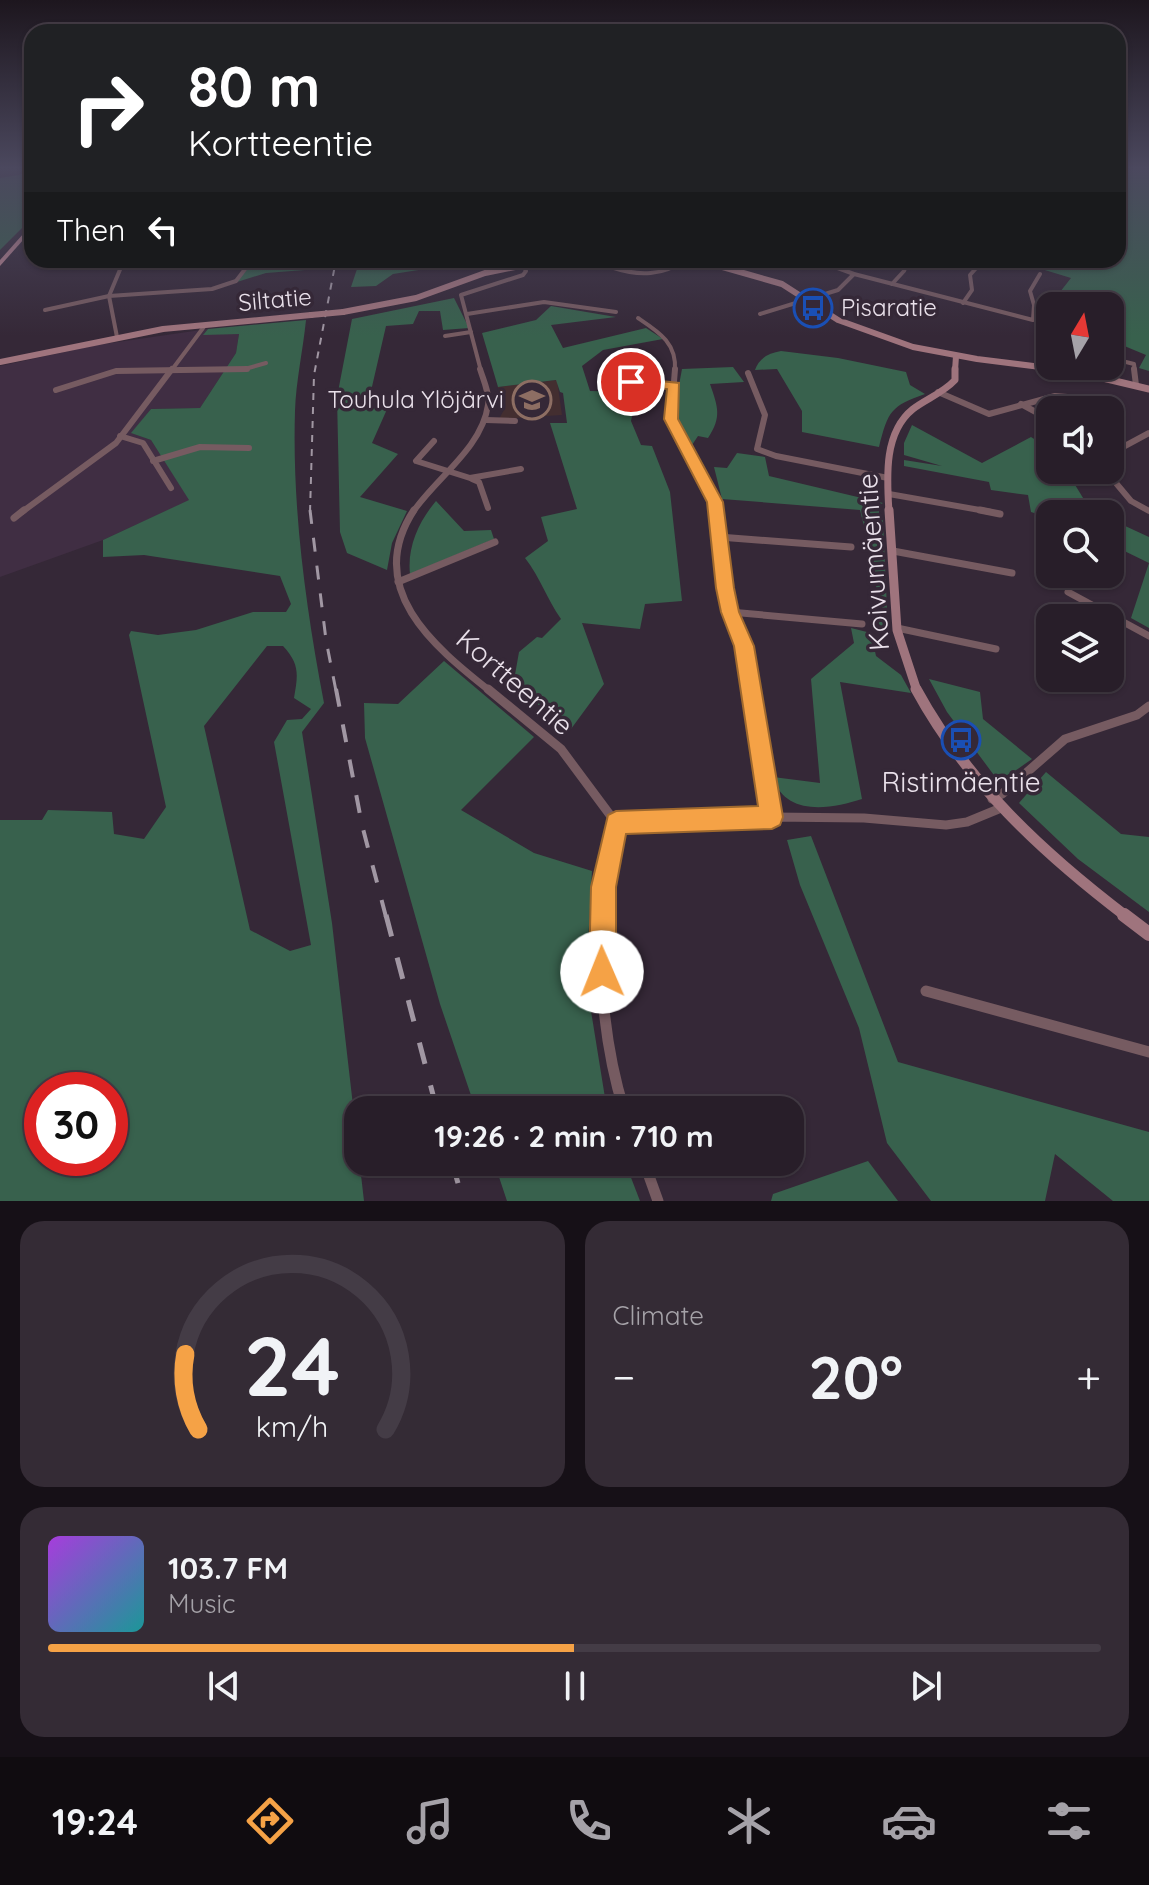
<!DOCTYPE html>
<html lang="en">
<head>
<meta charset="utf-8">
<style>
  body { margin:0; font-family:Quicksand,sans-serif; background:#342b35; color:#f1f3f6; height:100vh; display:flex; flex-direction:column; font-size:30px; white-space:nowrap }
  * { box-sizing:border-box; margin:0 }
  p { font-size:26px; color:#a5a2a8 }
  .icon { flex:none; width:44px; height:44px; fill:none; stroke:currentColor; stroke-width:2; stroke-linecap:round; stroke-linejoin:round }
  .map { position:relative; height:1201px; overflow:hidden }
  .sheet { display:flex; flex-direction:column; gap:20px; padding:20px; background:#161017; flex:1 }
  .sheet>* { flex:none }
  .guide { position:absolute; left:24px; top:24px; width:1102px; height:244px; border-radius:24px; box-shadow:0 2px 6px #0004,0 0 0 2px #443c46; background:#202124; color:#fff; overflow:hidden }
  .needle { width:52px; rotate:10deg }
  .controls { position:absolute; left:1036px; top:292px; display:grid; gap:16px }
  .controls a { display:grid; place-items:center; width:88px; height:88px; border-radius:16px; background:#281e29; box-shadow:0 2px 6px #0004,0 0 0 2px #443c46; font-size:40px }
  .speed { position:absolute; left:24px; top:1072px; display:flex; gap:16px; font-size:40px; font-weight:700; text-align:center }
  .speed>* { display:grid; place-content:center; width:104px; height:104px; border-radius:50%; background:#281e29; box-shadow:0 2px 6px #0004,0 0 0 2px #443c46; line-height:1 }
  .speed .limit { border:12px solid #d22; background:#fff; color:#111 }
  .pin { position:absolute; display:grid; place-items:center; width:68px; height:68px; color:#fff; margin:-34px; border:4px solid #fff; border-radius:50%; box-shadow:0 2px 8px #0007 }
  .me { position:absolute; width:88px; margin:-44px; rotate:359deg; stroke-linejoin:round; filter:drop-shadow(0 0 6px #0008) }
  .turn { display:flex; align-items:center; gap:28px; height:168px; padding:0 32px; font-size:36px }
  .turn .icon { width:104px; height:104px; stroke-width:2.5 }
  .turn b { display:block; font-size:56px; line-height:68px }
  .then { display:flex; align-items:center; height:76px; padding:0 32px; background:#0003; gap:16px; font-size:30px }
  .big { font-size:60px; font-weight:700; line-height:1.1 }
  .sheet .card { flex:1; display:flex; flex-direction:column; justify-content:center; gap:12px; min-width:0; padding:0 28px; border-radius:24px; background:#342b35 }
  .sheet .dial { align-items:center; gap:0 }
  .dial svg { height:208px; overflow:visible; fill:none; stroke:#443c46; stroke-width:7; stroke-linecap:round; text-anchor:middle }
  .dial text { fill:#f1f3f6; stroke:none }
  .song { display:flex; align-items:center; gap:24px }
  .cover { width:96px; height:96px; border-radius:12px; background:linear-gradient(135deg,hsl(280 70% 55%),hsl(180 70% 35%)) }
  .played { height:8px; border-radius:4px; background:linear-gradient(90deg,#f5a246 50%,#443c46 50%) }
  .keys { display:flex; justify-content:space-around; direction:ltr }
  .heat { display:flex; justify-content:space-between; align-items:center; font-size:44px; direction:ltr }
  .sheet .tiles { flex:1; display:grid; gap:20px; grid-template-columns:1fr 1fr }
  .card:last-child { grid-column:span 2 }
  .trip { position:absolute; left:344px; top:1096px; width:460px; height:80px; border-radius:24px; background:#281e29; box-shadow:0 2px 6px #0004,0 0 0 2px #443c46; font-weight:700; line-height:80px; text-align:center }
  .tabs { display:flex; height:128px; justify-content:space-around; align-items:center; background:#100c10; color:#a5a2a8 }
  .tabs .icon { width:56px; height:56px }
  .tabs .active { color:#f5a246 }
  .tabs b { font-size:36px; color:#f1f3f6 }
  .map>svg:first-child { display:block }
</style>
</head>
<body>
<div class="map">
<svg width="1149" height="1201" viewBox="0 0 1149 1201">
  <rect width="100%" height="100%" fill="#352837"/>
  <polygon fill="#402e43" points="208,329 204,334 239,334 236,353 200,408 151,409 132,433 151,440 190,500 103,540 0,577 0,366 97,345"/>
  <polygon fill="#432e30" points="557,380 562,415 499,419 505,408 498,387"/>
  <g fill="#38614d" fill-rule="evenodd">
    <polygon points="32,168 32,218 0,250 0,178 19,175"/>
    <polygon points="1137,168 1149,170 1149,371 1139,368 1146,355 1110,340 1110,306 1073,306 1060,292 1071,278 1012,260 1118,260 1118,173"/>
    <polygon points="246,260 322,260 318,269 266,273 237,282 253,262"/>
    <polygon points="360,260 482,260 393,274 376,286 351,287"/>
    <polygon points="454,298 469,328 443,330 440,311 419,311 413,324 386,326 371,391 388,407 372,443 398,454 360,497 407,511 392,543 387,570 347,553 340,532 337,397 352,319"/>
    <path d="M551 306 616 317 551 325 563 348 646 328 663 339 603 350 582 366 590 391 637 392 631 421 641 445 652 446 670 492 682 601 645 604 640 629 582 623 604 684 571 729 513 686 519 652 537 637 542 638 561 619C547 599 540 577 525 558L548 541 541 517 577 509 550 423H567L563 393 560 392 556 380 498 387 482 333 536 320Z"/>
    <path d="M306 320C303 350 296 381 295 411 292 509 306 608 324 703L302 732 332 923 364 1201H0V820H42L48 810 112 812 114 834 144 839 166 807 129 635 131 631 158 635 196 630 253 612H286L291 604 280 576 144 555 103 557V540L189 500 151 440 131 433 151 409 200 408 236 353 239 334 203 335 208 329ZM267 646H283C300 664 298 675 294 698L311 709 302 719 287 720 274 742 311 945 290 951 250 930 204 726ZM42 1090H110V1158H42Z"/>
    <path d="M781 351 838 358 906 372 910 385 925 394C891 406 888 411 879 447L802 432V411L777 369 755 370C759 358 769 353 781 351Z"/>
    <path d="M733 367 744 382 710 384C718 407 722 417 708 438L698 436 690 448C670 410 675 409 682 369Z"/>
    <polygon points="912,425 982,463 1031,437 1050,449 1050,470 1066,470 1091,511 1098,514 1050,514 1050,518 1031,512 1028,495 991,490 989,482 904,466 904,460 942,466 904,455 904,443"/>
    <polygon points="737,453 765,457 769,476 883,503 879,505 879,515 883,521 888,632 879,624 875,571 860,510 722,499 714,467 727,468"/>
    <path d="M436 501 464 531 491 530 494 539 410 574C407 547 419 521 436 501Z"/>
    <polygon points="1110,519 1149,537 1149,628 1131,618 1149,563 1110,544"/>
    <path d="M851 628 871 633 876 656 901 675 911 693 840 682 862 799C831 809 785 817 773 777L820 783 811 679 854 643Z"/>
    <polygon points="444,661 534,737 461,810 534,853 592,871 586,980 607,1110 476,1110 440,1004 365,738 364,703 398,704"/>
    <polygon points="929,679 980,692 983,719 1032,759 999,782 947,712"/>
    <polygon points="1046,772 1121,834 1149,837 1149,912 1078,859 1019,803"/>
    <polygon points="811,836 898,1062 1149,1132 1149,1201 1113,1201 1055,1154 1045,1201 931,1201 887,1143 859,1028 800,885 787,840"/>
    <polygon points="868,1161 898,1201 771,1201 773,1194"/>
    <polygon points="494,1162 625,1162 640,1201 507,1201"/>
  </g>
  <g fill="none" stroke-linecap="round" stroke-linejoin="round">
    <g stroke="#765b61" stroke-width="4">
      <polyline points="816,260 854,274 1033,320 1034,305 1030,291 1040,274"/>
      <polyline points="893,260 907,263"/>
      <path d="M614 268C638 276 664 276 684 260"/>
      <polyline points="892,284 904,271 908,260"/>
      <polyline points="963,303 972,290 970,275 978,266 976,260"/>
      <polyline points="45,310 109,296 212,289 236,281 252,260"/>
      <polyline points="467,314 544,302 616,312"/>
      <polyline points="760,314 838,290 854,274"/>
      <path d="M638 318C659 332 677 343 675 371"/>
      <polyline points="445,336 471,332"/>
      <polyline points="117,337 109,296 124,260"/>
      <polyline points="1110,358 1134,364 1135,371"/>
      <polyline points="146,371 245,369 266,363"/>
      <polyline points="171,371 206,324"/>
      <polyline points="481,371 461,295 523,275 526,271 522,264"/>
    </g>
    <g stroke="#765b61" stroke-width="6">
      <polyline points="675,369 671,419 715,502 716,512"/>
      <polyline points="1134,369 1136,385"/>
      <polyline points="748,373 765,415 757,449 776,456 888,478"/>
      <polyline points="631,382 674,385"/>
      <polyline points="56,390 116,371 247,369"/>
      <polyline points="938,392 989,414 1055,396 1080,398 1115,408"/>
      <polyline points="1021,404 1045,417"/>
      <polyline points="486,420 515,421"/>
      <polyline points="120,436 143,443 171,488"/>
      <polyline points="434,441 416,461 470,478 521,469"/>
      <polyline points="1110,454 1149,433"/>
      <polyline points="153,461 200,447 249,448"/>
      <polyline points="1105,470 1131,501 1149,511"/>
      <polyline points="472,479 479,482 488,508"/>
      <polyline points="889,494 991,512"/>
      <polyline points="22,512 116,443 172,369"/>
      <path d="M413 512C436 478 482 448 488 405 490 394 483 379 480 369"/>
    </g>
    <g stroke="#765b61" stroke-width="7">
      <path d="M414 510C363 588 433 646 490 691"/>
      <polyline points="716,510 725,588 736,631 744,646 751,691"/>
      <polyline points="980,510 1000,514"/>
      <polyline points="14,518 24,510"/>
      <polyline points="719,537 851,547"/>
      <polyline points="893,551 1012,573"/>
      <polyline points="398,582 495,542"/>
      <polyline points="1068,592 1149,636"/>
      <polyline points="730,612 862,624"/>
      <polyline points="897,628 996,649"/>
    </g>
    <g stroke="#765b61" stroke-width="9">
      <polyline points="488,689 561,749 616,823"/>
      <polyline points="751,689 772,817"/>
      <polyline points="992,799 1002,794 1065,739 1137,715 1149,706"/>
      <polyline points="616,823 772,817 864,818 946,825 967,822 1001,808"/>
      <polyline points="601,917 605,873 616,823"/>
    </g>
    <g stroke="#765b61" stroke-width="11">
      <path d="M601 915C599 982 604 1046 624 1110"/>
      <polyline points="926,991 1149,1052"/>
      <polyline points="644,1162 658,1201"/>
    </g>
    <g stroke="#9f747d" stroke-width="6">
      <polyline points="698,260 782,284 838,320 913,347 977,359 1073,371"/>
      <polyline points="343,312 416,298 485,273 550,260"/>
      <polyline points="0,362 163,329 311,315"/>
      <polyline points="955,371 956,356"/>
    </g>
    <g stroke="#9f747d" stroke-width="7">
      <polyline points="1065,369 1149,389"/>
      <path d="M889 512C887 479 883 433 913 409 926 399 943 393 955 380V369"/>
    </g>
    <polyline stroke="#9f747d" stroke-width="9" points="889,510 897,630 917,691"/>
    <path stroke="#9f747d" stroke-width="11" d="M916 689C967 783 1043 853 1127 917"/>
    <polyline stroke="#9f747d" stroke-width="14" points="1124,915 1149,934"/>
    <polygon fill="#be8793" fill-rule="evenodd" points="32,224 32,230 0,266 0,260"/>
    <polyline stroke="#a197a3" stroke-width="2" stroke-dasharray="7 7" stroke-linecap="butt" points="310,512 314,375 336,260"/>
    <polyline stroke="#a197a3" stroke-width="3" stroke-dasharray="14 14" stroke-linecap="butt" points="310,510 326,640 336,691"/>
    <polyline stroke="#a197a3" stroke-width="4" stroke-dasharray="18 18" stroke-linecap="butt" points="336,689 362,825 386,917"/>
    <g stroke="#a197a3" stroke-width="5" stroke-dasharray="22 22" stroke-linecap="butt">
      <polyline points="386,915 437,1110"/>
      <polyline points="452,1162 463,1201"/>
    </g>
    <polyline stroke="#9f747d" stroke-width="6" points="311,315 343,312"/>
  </g>
  <linearGradient id="sky" x2="0" y2="1"><stop stop-color="#1d161e"/><stop offset="0.5" stop-color="#4b485e"/><stop offset="1" stop-color="#4b485e" stop-opacity="0"/></linearGradient>
  <rect width="1149" height="336" fill="url(#sky)"/>
  <polygon fill="#f5a246" stroke="#9f692e" stroke-width="2" points="631,378 679,383 678,419 723,502 734,588 739,612 754,646 783,817 780,825 772,829 626,834 616,887 616,972 612,982 602,985 593,982 589,972 591,887 608,815 616,811 758,806 734,646 721,612 716,588 707,502 664,419 667,389 626,384 626,379"/>
  <defs>
    <symbol id="bus-ring" viewBox="-11 -11 22 22"><circle r="9.5" fill="#352837" stroke="#1a4fb4" stroke-width="1.5"/><path d="M-5-6H5V4H4V6H2V4H-2V6H-4V4H-5ZM-3.5-4V0h7V-4ZM-3.5 1.2v1.5H-2V1.2ZM2 1.2v1.5H3.5V1.2Z" fill="#1a4fb4"/></symbol>
    <symbol id="school-ring" viewBox="-11 -11 22 22"><circle r="9.5" fill="#352837" stroke="#8d6e63" stroke-width="1.5"/><path d="M0-5L7-2L0 1L-7-2ZM-4 1L0 2.5L4 1V4Q0 6-4 4Z" fill="#8d6e63"/></symbol>
  </defs>
  <g fill-rule="evenodd">
    <use href="#bus-ring" x="791" y="286" width="44" height="44"/>
    <use href="#school-ring" x="510" y="378" width="44" height="44"/>
    <use href="#bus-ring" x="939" y="718" width="44" height="44"/>
  </g>
  <g text-anchor="middle" stroke-width="7" stroke-linejoin="round" paint-order="stroke">
    <g font-size="24" fill="#e9e0ea" stroke="#352837">
      <text transform="translate(275 300) rotate(-5)" y="8">Siltatie</text>
    </g>
    <g font-size="24" fill="#e9e0ea" stroke="#352837" text-anchor="start">
      <text x="841" y="316">Pisaratie</text>
      <text x="504" y="408" text-anchor="end">Touhula Ylöjärvi</text>
    </g>
    <g font-size="28" fill="#e9e0ea" stroke="#352837">
      <text transform="translate(873 562) rotate(-94)" y="10">Koivumäentie</text>
      <text transform="translate(515 682) rotate(41)" y="10">Kortteentie</text>
    </g>
    <g font-size="28" fill="#e9e0ea" stroke="#352837">
      <text x="961" y="792">Ristimäentie</text>
    </g>
  </g>
</svg>
<div class="controls">
<a><svg class="needle" viewBox="-14 -14 28 28"><path d="M0-13l5 13h-10z" fill="#e53935"/><path d="M0 13l5-13h-10z" fill="#a5a2a8"/></svg></a>
<a><svg class="icon" aria-label="sound" viewBox="0 0 24 24"><path d="M4 9h4l5-4v14l-5-4H4zM17 9q2 3 0 6"/></svg></a>
<a><svg class="icon" aria-label="search" viewBox="0 0 24 24"><circle cx="10" cy="10" r="6"/><path d="M15 15l6 6"/></svg></a>
<a><svg class="icon" aria-label="layers" viewBox="0 0 24 24"><path d="M12 4l9 5-9 5-9-5zM3 14l9 5 9-5"/></svg></a>
</div>
<div class="speed"><div class="limit">30</div></div>
<div class="pin" style="left:631px;top:382px;background:#d93025"><svg class="icon" aria-label="arrive" viewBox="0 0 24 24"><path d="M6 21V4h12l-3 4 3 4H6"/></svg></div>
<svg class="me" style="left:602px;top:972px" viewBox="-20 -20 40 40"><circle r="19" fill="#fff"/><path d="M0-13L10 11 0 6-10 11z" fill="#f5a246"/></svg>
<div class="trip">19:26 · 2 min · 710 m</div>
<div class="guide">
<div class="turn"><svg class="icon" aria-label="right" viewBox="0 0 24 24"><path d="M7 20v-9h11M14 6l5 5-5 5"/></svg><div><b>80 m</b>Kortteentie</div></div>
<div class="then">Then<svg class="icon" aria-label="left" viewBox="0 0 24 24"><path d="M17 20v-9H6M10 6l-5 5 5 5"/></svg></div>
</div>
</div>
<section class="sheet">
<div class="tiles">
<div class="card dial"><svg viewBox="0 0 100 80">
<path d="M14 69A42 42 0 1 1 86 69"/>
<path d="M14 69A42 42 0 0 1 9 40" stroke="#f5a246"/>
<text x="50" y="56" font-size="32" font-weight="700">24</text>
<text x="50" y="72" font-size="11">km/h</text>
</svg></div>
<div class="card"><p>Climate</p>
<div class="heat"><a>−</a><b class="big">20°</b><a>+</a></div>
</div>
<div class="card">
<div class="song"><i class="cover"></i><div><b>103.7 FM</b><p>Music</p></div></div>
<div class="played"></div>
<div class="keys"><svg class="icon" aria-label="previous" viewBox="0 0 24 24"><path d="M18 5L8 12l10 7zM5 5v14"/></svg><svg class="icon" aria-label="pause" viewBox="0 0 24 24"><path d="M8 5v14M16 5v14"/></svg><svg class="icon" aria-label="next" viewBox="0 0 24 24"><path d="M6 5l10 7-10 7zM19 5v14"/></svg></div>
</div>
</div>
</section>
<nav class="tabs">
<b>19:24</b>
<svg class="icon active" aria-label="directions" viewBox="0 0 24 24"><path d="M12 3l9 9-9 9-9-9zM9 14v-3h6M13 9l2 2-2 2"/></svg>
<svg class="icon" aria-label="music" viewBox="0 0 24 24"><path d="M9 18V5l10-2v13"/><circle cx="6" cy="18" r="3"/><circle cx="16" cy="16" r="3"/></svg>
<svg class="icon" aria-label="phone" viewBox="0 0 24 24"><path d="M5 4h4l2 5-3 2q2 4 5 5l2-3 5 2v4C11 20 4 13 5 4z"/></svg>
<svg class="icon" aria-label="climate" viewBox="0 0 24 24"><path d="M12 3v18M4 7l16 10M4 17L20 7"/></svg>
<svg class="icon" aria-label="car" viewBox="0 0 24 24"><path d="M5 17H2v-5l4-1 3-4h7l3 4 3 1v5h-3M9 17h6M6 11h13"/><circle cx="7" cy="17" r="2"/><circle cx="17" cy="17" r="2"/></svg>
<svg class="icon" aria-label="filters" viewBox="0 0 24 24"><path d="M4 7h16M4 17h16"/><circle cx="9" cy="7" r="2"/><circle cx="15" cy="17" r="2"/></svg>
</nav>
</body>
</html>
